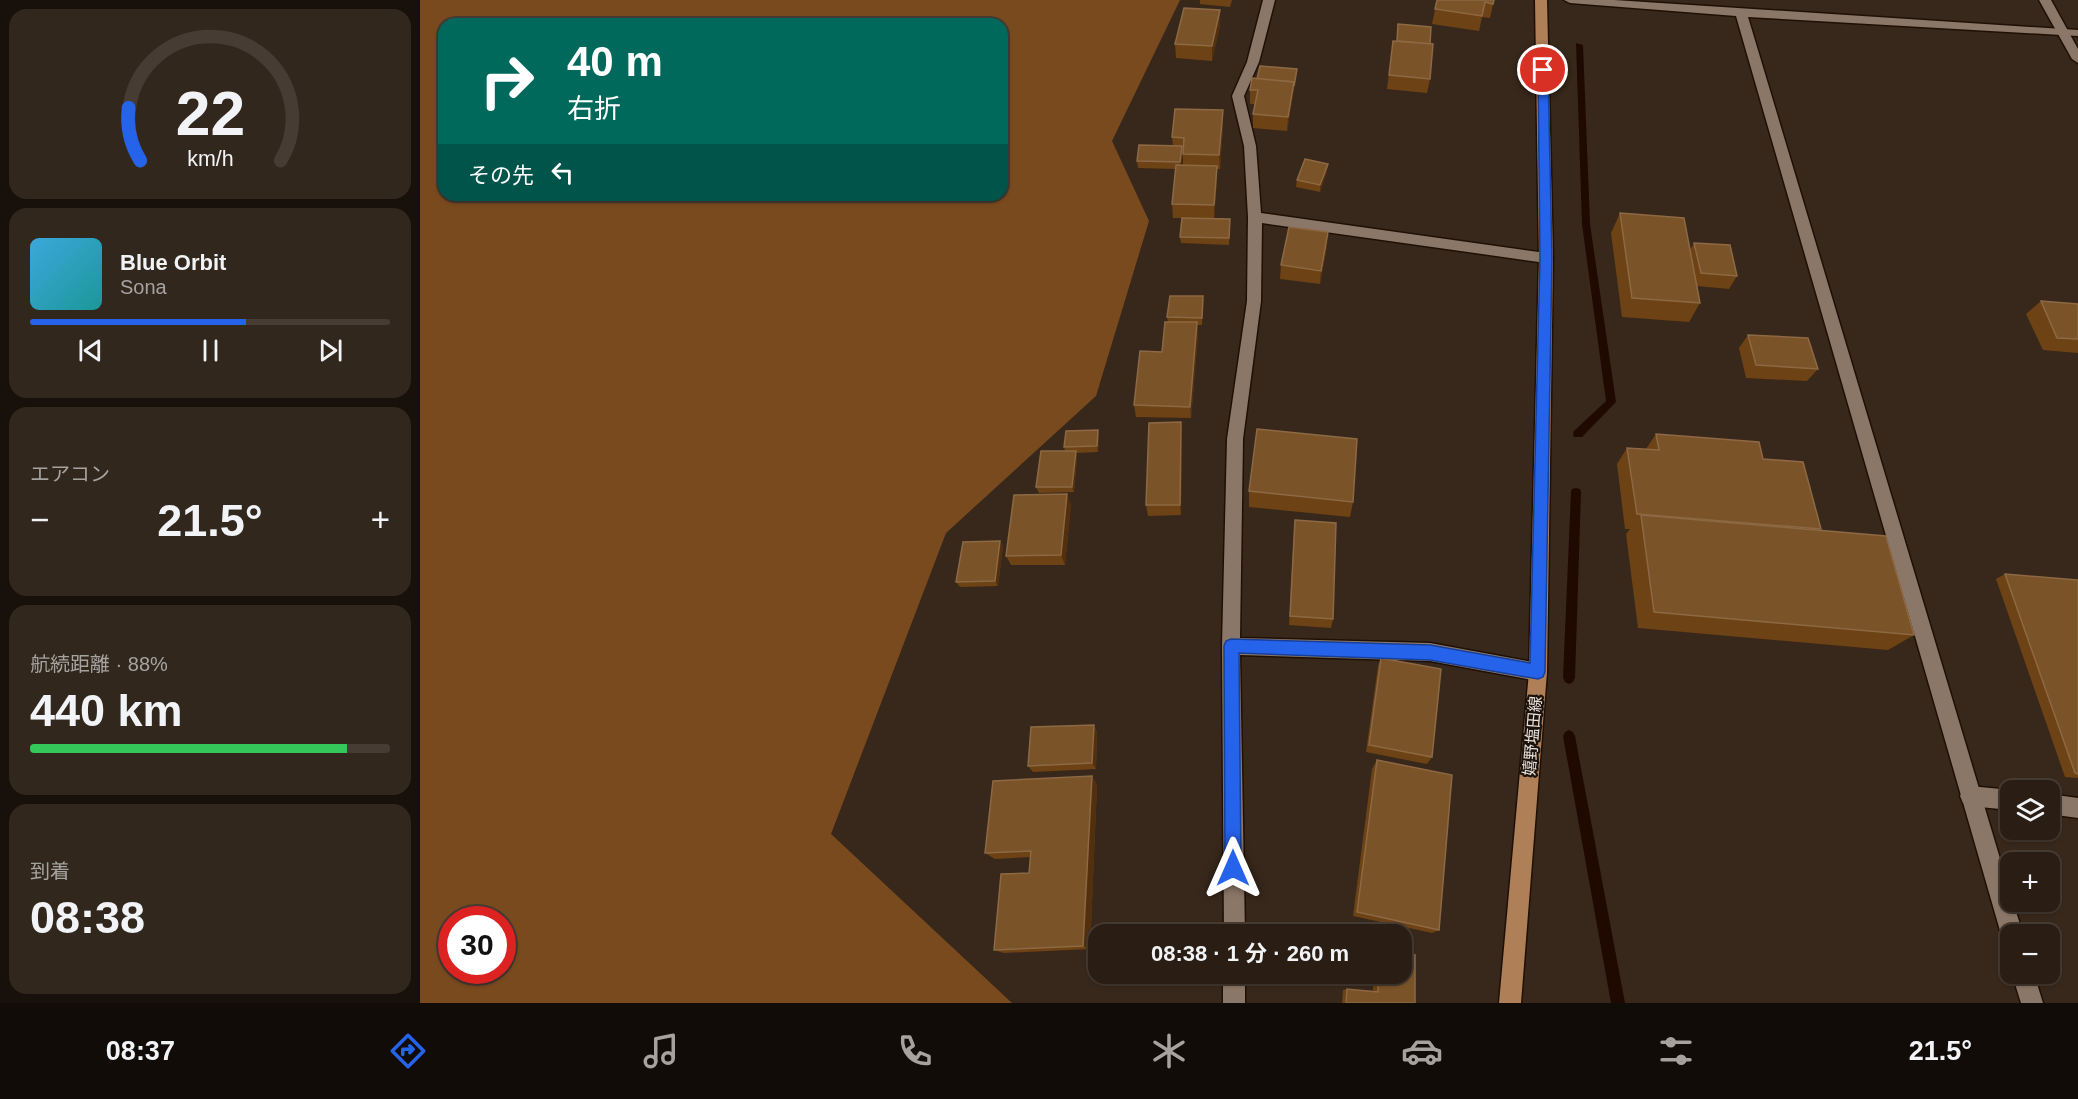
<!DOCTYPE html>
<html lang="ja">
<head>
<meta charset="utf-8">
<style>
  body { margin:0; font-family:Arial,"Noto Sans JP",sans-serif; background:#32271d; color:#f1f3f6; height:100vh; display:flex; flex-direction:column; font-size:22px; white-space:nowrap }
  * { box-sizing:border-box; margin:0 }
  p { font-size:20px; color:#a5a2a0 }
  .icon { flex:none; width:33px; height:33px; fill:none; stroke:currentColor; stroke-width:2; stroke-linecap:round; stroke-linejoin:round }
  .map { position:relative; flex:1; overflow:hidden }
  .side { display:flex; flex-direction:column; gap:9px; padding:9px; background:#17100b; width:420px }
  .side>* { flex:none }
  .top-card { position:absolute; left:18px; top:18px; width:570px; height:183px; border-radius:18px; box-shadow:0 2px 4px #0004,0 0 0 2px #463c34; background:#00695c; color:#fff; overflow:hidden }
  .tools { position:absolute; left:1580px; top:780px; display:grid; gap:12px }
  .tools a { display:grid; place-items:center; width:60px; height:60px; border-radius:12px; background:#2a1e14; box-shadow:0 2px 4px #0004,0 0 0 2px #463c34; font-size:30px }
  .speed { position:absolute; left:18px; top:906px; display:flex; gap:12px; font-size:30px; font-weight:700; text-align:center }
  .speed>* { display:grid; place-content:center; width:78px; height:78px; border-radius:50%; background:#2a1e14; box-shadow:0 2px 4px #0004,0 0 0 2px #463c34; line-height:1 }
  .speed .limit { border:9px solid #d22; background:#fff; color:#111 }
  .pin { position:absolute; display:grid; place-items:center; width:51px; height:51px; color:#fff; margin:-26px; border:3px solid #fff; border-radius:50%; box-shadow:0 2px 6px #0007 }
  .me { position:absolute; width:66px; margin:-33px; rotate:0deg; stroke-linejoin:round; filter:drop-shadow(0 0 4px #0008) }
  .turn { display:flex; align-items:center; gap:21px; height:126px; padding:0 30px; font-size:27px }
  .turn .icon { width:78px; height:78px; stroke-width:2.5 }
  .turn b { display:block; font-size:42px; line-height:51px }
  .then { display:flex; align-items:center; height:57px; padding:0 30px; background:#0003; gap:12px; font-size:22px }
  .big { font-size:45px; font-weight:700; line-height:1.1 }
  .side .tile { flex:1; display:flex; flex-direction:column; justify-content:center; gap:9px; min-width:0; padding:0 21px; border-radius:18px; background:#32271d }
  .side .dial { align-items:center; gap:0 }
  .dial svg { height:156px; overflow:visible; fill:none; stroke:#463c34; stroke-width:7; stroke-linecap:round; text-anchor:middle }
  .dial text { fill:#f1f3f6; stroke:none }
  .song { display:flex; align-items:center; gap:18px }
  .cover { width:72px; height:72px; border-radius:9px; background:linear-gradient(135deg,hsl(200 70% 55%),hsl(180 70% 35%)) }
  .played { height:6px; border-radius:3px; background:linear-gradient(90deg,#2563eb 60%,#463c34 60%) }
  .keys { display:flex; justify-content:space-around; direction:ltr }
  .heat { display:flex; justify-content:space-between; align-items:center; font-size:33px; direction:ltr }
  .charge { height:9px; border-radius:4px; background:linear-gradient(90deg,#34c759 88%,#463c34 0) }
  .trip { position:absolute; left:668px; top:924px; width:324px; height:60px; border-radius:18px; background:#2a1e14; box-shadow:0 2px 4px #0004,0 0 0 2px #463c34; font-weight:700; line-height:60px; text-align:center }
  .tabs { display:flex; height:96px; justify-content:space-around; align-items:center; background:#110c08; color:#a5a2a0 }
  .tabs .icon { width:42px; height:42px }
  .tabs .active { color:#2563eb }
  .tabs b { font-size:27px; color:#f1f3f6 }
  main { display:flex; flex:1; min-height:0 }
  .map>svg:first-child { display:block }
</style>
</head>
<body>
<main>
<section class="side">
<div class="tile dial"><svg viewBox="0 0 100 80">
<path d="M14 69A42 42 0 1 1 86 69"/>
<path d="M14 69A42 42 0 0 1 8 42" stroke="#2563eb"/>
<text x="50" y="56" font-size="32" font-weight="700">22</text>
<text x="50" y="72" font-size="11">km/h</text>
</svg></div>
<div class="tile">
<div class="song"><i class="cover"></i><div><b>Blue Orbit</b><p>Sona</p></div></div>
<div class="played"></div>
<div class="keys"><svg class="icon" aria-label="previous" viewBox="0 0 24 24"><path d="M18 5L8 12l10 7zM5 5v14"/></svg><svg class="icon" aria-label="pause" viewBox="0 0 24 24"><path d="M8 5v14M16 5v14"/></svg><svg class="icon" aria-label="next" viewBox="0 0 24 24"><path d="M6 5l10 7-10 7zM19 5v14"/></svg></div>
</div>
<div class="tile"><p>エアコン</p>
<div class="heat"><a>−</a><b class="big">21.5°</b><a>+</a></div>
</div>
<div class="tile"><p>航続距離 · 88%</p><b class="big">440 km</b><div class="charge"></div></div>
<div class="tile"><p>到着</p><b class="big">08:38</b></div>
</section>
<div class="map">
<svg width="1658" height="1003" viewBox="0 0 1658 1003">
  <rect width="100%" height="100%" fill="#38281b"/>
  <path fill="#7a4a1f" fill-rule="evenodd" d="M0 0H760L692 141 729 221 676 396 526 533 411 834 592 1003H0ZM24 24H582V195H24ZM32 920H82V970H32Z"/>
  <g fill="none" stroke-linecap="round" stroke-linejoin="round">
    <g fill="#200900" fill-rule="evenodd">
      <polygon points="1156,43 1163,45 1170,224 1196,402 1162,437 1154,437 1153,434 1154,431 1186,401 1162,224"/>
      <polygon points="1156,488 1160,489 1161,492 1155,678 1153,682 1149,684 1145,682 1143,678 1151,492 1152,489"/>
      <polygon points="1149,730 1153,732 1155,736 1205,1003 1191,1003 1143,736 1145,732"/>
    </g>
    <defs>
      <g id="minor">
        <polygon points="843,0 855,0 839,62 824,96 836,146 841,213 1126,253 1133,258 1126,263 842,223 841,301 823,439 820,638 1010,643 1118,663 1124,666 1127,672 1124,678 1118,681 1010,661 820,655 825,934 804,934 802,646 807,439 827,301 828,217 824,146 812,96 827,62"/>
        <polygon points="1619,0 1631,0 1658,49 1658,63 1652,59"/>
        <polygon points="1550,786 1591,790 1590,810 1550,806 1543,803 1540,796 1543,789"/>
        <polygon points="1629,794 1658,798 1658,818 1629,814"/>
        <rect x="803" y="974" width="22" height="29"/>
      </g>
      <g id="tertiary">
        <polygon points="1144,0 1194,0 1658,30 1658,36 1328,17 1590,892 1590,902 1593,902 1603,934 1590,934 1590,944 1585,941 1581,934 1316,16 1150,3"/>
        <polygon points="1592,974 1614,974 1623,1003 1601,1003"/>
      </g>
      <polygon id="primary" points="1115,0 1127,0 1133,258 1127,672 1101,1003 1079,1003 1109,672 1119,258"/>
    </defs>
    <use href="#minor" stroke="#1f1005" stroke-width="3"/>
    <use href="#tertiary" stroke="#1f1005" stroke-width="3"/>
    <use href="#primary" stroke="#1f1005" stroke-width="3"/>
    <use href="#minor" fill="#8b7768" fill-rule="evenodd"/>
    <use href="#tertiary" fill="#8b7768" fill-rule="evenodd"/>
    <use href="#primary" fill="#af7f57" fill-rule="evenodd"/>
  </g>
  <g fill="#6d4214" fill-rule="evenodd">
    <polygon points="780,0 812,0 810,7 780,4"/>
    <polygon points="1017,0 1074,0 1070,18 1062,17 1059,31 1012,24"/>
    <polygon points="800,25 792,61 756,58 755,44"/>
    <polygon points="973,41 1010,44 1010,79 1007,93 967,89"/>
    <polygon points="876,76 867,131 833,128 833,114 835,104 830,104 830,90"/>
    <path d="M803 110V124L800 169H797V180L794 218 810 219 809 245 761 243 760 237 762 218H753L752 204 756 169 718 168 717 161 753 146 752 137ZM763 152V165H761Z"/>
    <polygon points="907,171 900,192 876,187 877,180"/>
    <polygon points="1200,213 1270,250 1274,243 1317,276 1309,289 1277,286 1280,303 1269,322 1202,317 1191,233"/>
    <polygon points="907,246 900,284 860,279 861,265"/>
    <polygon points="783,296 782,325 777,325 778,335 771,418 716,417 714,405 742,352 748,322 747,317"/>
    <polygon points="1621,301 1658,304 1658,353 1623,350 1606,314"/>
    <polygon points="1328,335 1398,369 1387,381 1326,378 1319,348"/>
    <polygon points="761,422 762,434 761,515 728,516 726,505"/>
    <polygon points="678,430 679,436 678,452 656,453 657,457 654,492 619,493 616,487 645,451 644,447"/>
    <polygon points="1236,434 1343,459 1400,530 1494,635 1468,650 1218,628 1206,534 1210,529 1205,529 1197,464 1207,448 1226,449"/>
    <polygon points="829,491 933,502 930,517 829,507"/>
    <polygon points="651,504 645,565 591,565 586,556"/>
    <polygon points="874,531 913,619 911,628 869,625"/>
    <polygon points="580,541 583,546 578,586 540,587 536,582"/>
    <polygon points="1585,574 1658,580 1658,778 1645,777 1576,579"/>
    <polygon points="961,658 1012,757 1007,764 946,752 958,666"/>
    <polygon points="674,725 677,732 676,769 613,772 608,766"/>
    <polygon points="957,760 1019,930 1012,933 933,916 952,769"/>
    <polygon points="672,776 677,785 670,949 584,953 574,950 609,873 610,857 575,859 565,853"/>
    <polygon points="953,974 981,974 995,1003 922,1003 923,990 927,989 953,991"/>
  </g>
  <g fill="#52300e">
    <polygon points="800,10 800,25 792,61 792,46"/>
    <polygon points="874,82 873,96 867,131 868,117"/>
    <polygon points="803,110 803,124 800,169 799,155"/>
    <polygon points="762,146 763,153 761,169 760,162"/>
    <polygon points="908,164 907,171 900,192 900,185"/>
    <polygon points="797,166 797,180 794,219 794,205"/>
    <polygon points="908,232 907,246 900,284 901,271"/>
    <polygon points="783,296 784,303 782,325 782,318"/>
    <polygon points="777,322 778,335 771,418 770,407"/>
    <polygon points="761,422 762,434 761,515 760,505"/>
    <polygon points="678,430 679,436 678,452 677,446"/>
    <polygon points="656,451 657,457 654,492 652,487"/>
    <polygon points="647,494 651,504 645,565 641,555"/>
    <polygon points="580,541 583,546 578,586 575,581"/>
    <polygon points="674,725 677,732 676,769 672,763"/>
    <polygon points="672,776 677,785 670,949 663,946"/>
  </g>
  <g fill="#7b5329" stroke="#8c6944" stroke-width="1.5">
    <polygon points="1017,0 1074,0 1073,4 1065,2 1062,16 1015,9"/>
    <polygon points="764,8 800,10 792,46 755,44"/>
    <polygon points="978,24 1011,27 1010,44 977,41"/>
    <polygon points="973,41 1013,44 1010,79 969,75"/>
    <polygon points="840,66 877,69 874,86 874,82 837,79"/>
    <polygon points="832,78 874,82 868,117 833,114 838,90 830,90"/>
    <polygon points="755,109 803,110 799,155 763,154 764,138 752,137"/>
    <polygon points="719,145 762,146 760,162 717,161"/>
    <polygon points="885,159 908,164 900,185 877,180"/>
    <polygon points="756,165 797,166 794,205 752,204"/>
    <polygon points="1200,213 1264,218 1280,303 1212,298"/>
    <polygon points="762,218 810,219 809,238 760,237"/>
    <polygon points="869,227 908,232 901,271 861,265"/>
    <polygon points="1274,243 1310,245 1317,276 1281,273"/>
    <polygon points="750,296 783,296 782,318 747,317"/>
    <polygon points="1621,301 1658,304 1658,339 1637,338"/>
    <polygon points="745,322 777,322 770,407 714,405 720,351 742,352"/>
    <polygon points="1328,335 1388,338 1398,369 1336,365"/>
    <polygon points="761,422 760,505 726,505 729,423"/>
    <polygon points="837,429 937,439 933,502 829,491"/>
    <polygon points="678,430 677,446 644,447 646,431"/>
    <polygon points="1236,434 1339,442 1343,459 1383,462 1401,529 1217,514 1207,448 1239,450"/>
    <polygon points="621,451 656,451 652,487 616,487"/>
    <polygon points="647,494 641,555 586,556 594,495"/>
    <polygon points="1221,515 1466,536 1494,635 1234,612"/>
    <polygon points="875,520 916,523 913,619 870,616"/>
    <polygon points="580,541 575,581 536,582 543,542"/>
    <polygon points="1585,574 1658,580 1658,774 1655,773"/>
    <polygon points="961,658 1021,669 1012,757 949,745"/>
    <polygon points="674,725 672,763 608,766 611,727"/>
    <polygon points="957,760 1032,775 1019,930 937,912"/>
    <polygon points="672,776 663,946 574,950 581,874 609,873 611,851 565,853 573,781"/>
    <polygon points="981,954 995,955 995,1003 926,1003 927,989 958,992 958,974 981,974"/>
  </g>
  <polygon fill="#2563eb" stroke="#184099" stroke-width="1.5" points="1123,67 1128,70 1132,258 1125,672 1123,677 1118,679 1010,660 819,653 821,868 819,874 813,876 807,874 805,868 804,646 806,641 811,639 1010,645 1110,663 1120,258 1118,70"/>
  <g text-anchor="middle" stroke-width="4.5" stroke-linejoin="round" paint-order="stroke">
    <g font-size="16" fill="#eadfd7" stroke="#1a120d">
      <text transform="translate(1112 736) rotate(-85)" y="6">嬉野塩田線</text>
    </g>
  </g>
</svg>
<div class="tools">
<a><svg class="icon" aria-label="layers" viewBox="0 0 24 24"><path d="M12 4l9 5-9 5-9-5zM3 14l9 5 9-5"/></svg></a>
<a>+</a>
<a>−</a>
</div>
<div class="speed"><div class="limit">30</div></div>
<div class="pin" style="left:1123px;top:70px;background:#d93025"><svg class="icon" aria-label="arrive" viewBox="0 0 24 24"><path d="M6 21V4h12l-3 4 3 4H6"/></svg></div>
<svg class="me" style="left:813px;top:868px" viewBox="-20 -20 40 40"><path d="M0-17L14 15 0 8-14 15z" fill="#2563eb" stroke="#fff" stroke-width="4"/></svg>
<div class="trip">08:38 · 1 分 · 260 m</div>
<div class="top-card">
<div class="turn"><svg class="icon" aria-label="right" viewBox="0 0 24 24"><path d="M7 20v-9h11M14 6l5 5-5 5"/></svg><div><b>40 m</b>右折</div></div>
<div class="then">その先<svg class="icon" aria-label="left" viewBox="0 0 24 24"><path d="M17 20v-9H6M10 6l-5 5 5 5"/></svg></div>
</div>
</div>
</main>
<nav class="tabs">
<b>08:37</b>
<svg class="icon active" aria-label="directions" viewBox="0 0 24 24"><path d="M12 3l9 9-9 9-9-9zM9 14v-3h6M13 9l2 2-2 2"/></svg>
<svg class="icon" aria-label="music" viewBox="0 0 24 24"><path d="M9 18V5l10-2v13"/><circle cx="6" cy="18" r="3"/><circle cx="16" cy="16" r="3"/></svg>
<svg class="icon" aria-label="phone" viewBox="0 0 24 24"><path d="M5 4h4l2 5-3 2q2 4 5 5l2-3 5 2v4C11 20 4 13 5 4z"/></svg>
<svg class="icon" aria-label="climate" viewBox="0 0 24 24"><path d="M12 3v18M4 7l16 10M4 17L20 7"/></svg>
<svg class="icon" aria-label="car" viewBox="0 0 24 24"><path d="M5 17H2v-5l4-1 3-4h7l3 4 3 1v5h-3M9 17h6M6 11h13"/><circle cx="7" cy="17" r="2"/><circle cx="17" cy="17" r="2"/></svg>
<svg class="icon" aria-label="filters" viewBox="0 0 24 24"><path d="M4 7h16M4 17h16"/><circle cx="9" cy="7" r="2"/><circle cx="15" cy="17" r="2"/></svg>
<b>21.5°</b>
</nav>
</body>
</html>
